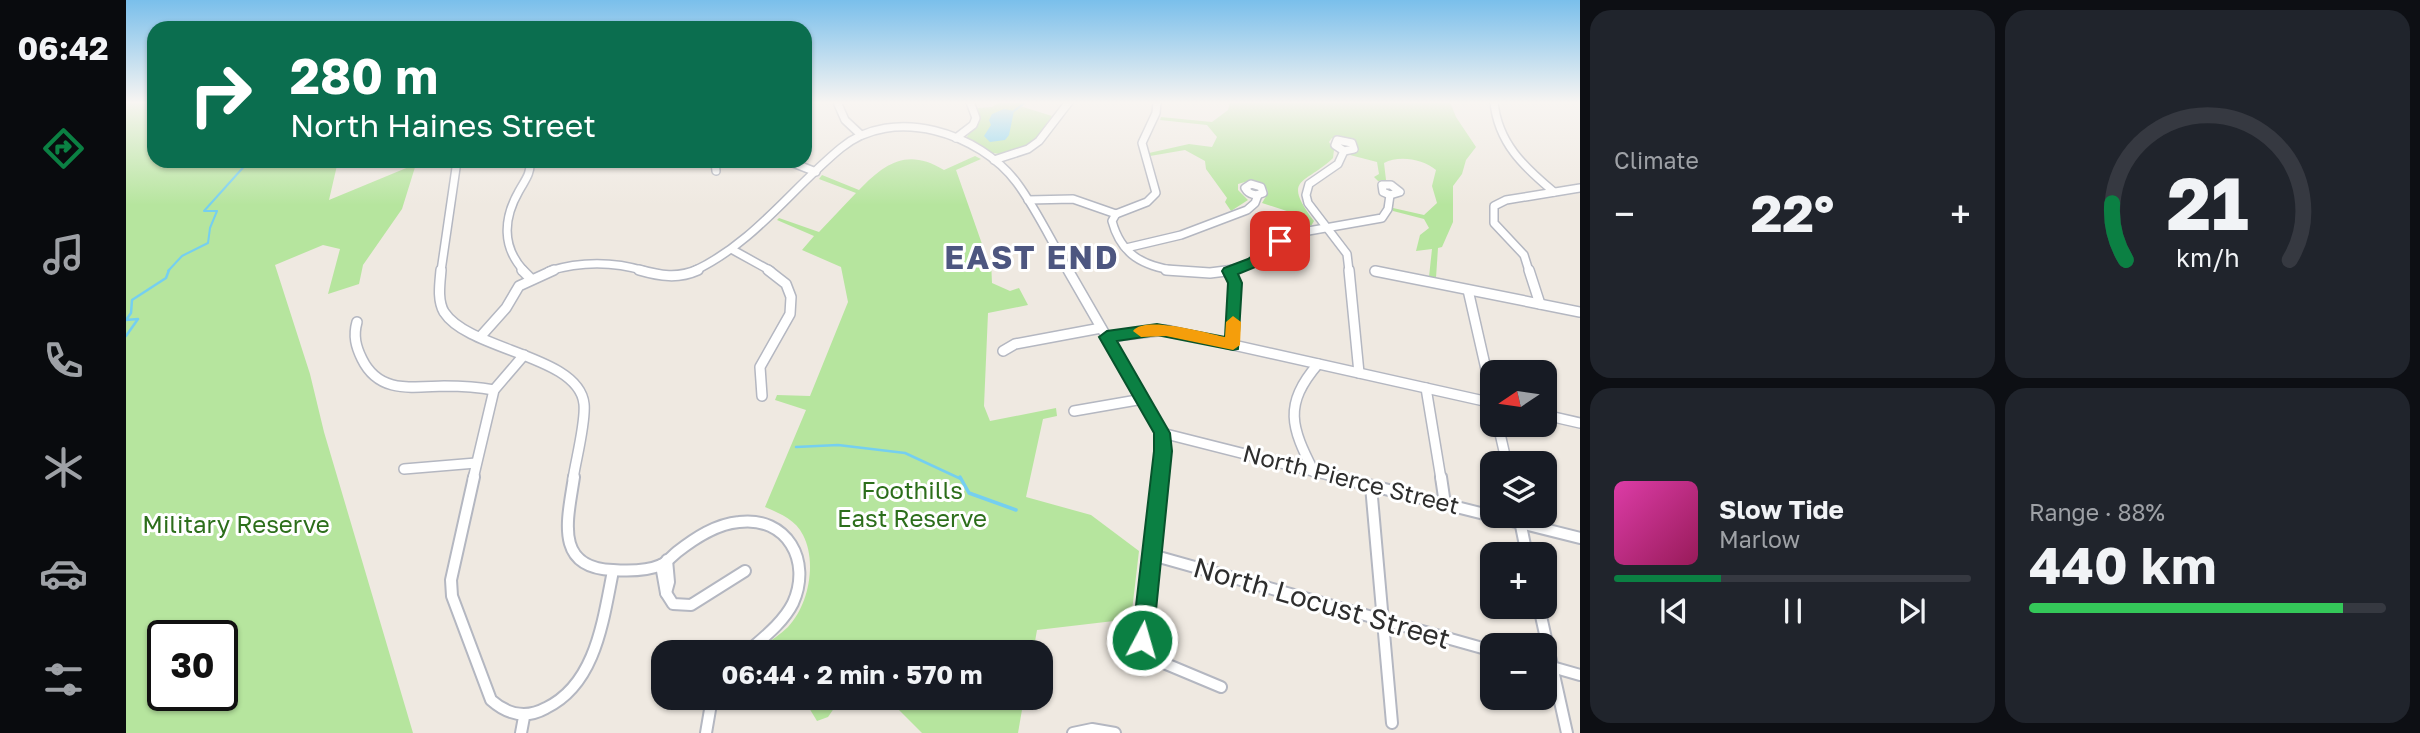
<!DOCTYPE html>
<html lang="en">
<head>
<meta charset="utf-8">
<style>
  body { margin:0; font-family:"Golos Text",sans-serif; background:#20242c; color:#f1f3f6; height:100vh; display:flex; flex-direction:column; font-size:26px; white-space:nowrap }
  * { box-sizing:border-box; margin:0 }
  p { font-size:23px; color:#9ea1a6 }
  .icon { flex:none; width:38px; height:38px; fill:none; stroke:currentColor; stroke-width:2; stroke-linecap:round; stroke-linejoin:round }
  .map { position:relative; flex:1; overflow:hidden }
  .drawer { display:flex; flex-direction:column; gap:10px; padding:10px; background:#0d0f14; width:840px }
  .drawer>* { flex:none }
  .hud { position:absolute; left:21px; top:21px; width:665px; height:147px; border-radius:21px; box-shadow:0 2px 5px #0004; background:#0b6e4f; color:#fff; overflow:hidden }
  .needle { width:46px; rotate:257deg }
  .tools { position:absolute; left:1354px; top:360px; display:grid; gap:14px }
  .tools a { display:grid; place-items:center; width:77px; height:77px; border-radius:14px; background:#171b24; box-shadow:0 2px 5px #0004; font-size:35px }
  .speed { position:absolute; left:21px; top:620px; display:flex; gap:14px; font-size:35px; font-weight:700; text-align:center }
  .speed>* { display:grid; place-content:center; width:91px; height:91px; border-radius:50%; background:#171b24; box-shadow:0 2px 5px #0004; line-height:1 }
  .speed .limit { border:4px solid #111; border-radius:10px; background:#fff; color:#111 }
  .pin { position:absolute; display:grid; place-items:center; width:60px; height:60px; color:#fff; margin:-30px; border-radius:14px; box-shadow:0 4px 10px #0006 }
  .me { position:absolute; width:77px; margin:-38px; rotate:6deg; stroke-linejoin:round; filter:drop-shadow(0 0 5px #0008) }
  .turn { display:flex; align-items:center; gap:24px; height:147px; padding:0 28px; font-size:32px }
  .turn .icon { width:91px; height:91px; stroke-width:2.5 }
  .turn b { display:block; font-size:49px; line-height:60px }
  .big { font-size:52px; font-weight:700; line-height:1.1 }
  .drawer .tile { flex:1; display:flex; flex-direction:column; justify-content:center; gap:10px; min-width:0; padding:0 24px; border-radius:21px; background:#20242c }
  .drawer .dial { align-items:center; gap:0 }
  .dial svg { height:182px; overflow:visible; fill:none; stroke:#363941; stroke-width:7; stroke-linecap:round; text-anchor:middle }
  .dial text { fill:#f1f3f6; stroke:none }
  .song { display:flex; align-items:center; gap:21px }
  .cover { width:84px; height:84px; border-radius:10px; background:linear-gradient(135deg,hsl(320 70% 55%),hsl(330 70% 35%)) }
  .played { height:7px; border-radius:4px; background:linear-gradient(90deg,#0b8043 30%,#363941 30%) }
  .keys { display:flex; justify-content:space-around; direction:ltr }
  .heat { display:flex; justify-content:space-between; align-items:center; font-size:38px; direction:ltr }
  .charge { height:10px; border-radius:5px; background:linear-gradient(90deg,#34c759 88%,#363941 0) }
  .drawer .tiles { flex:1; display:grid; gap:10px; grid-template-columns:repeat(2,1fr) }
  .trip { position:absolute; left:525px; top:640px; width:402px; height:70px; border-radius:21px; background:#171b24; box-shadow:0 2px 5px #0004; font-weight:700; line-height:70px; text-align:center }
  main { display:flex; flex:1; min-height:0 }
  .dock { display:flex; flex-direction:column; width:126px; justify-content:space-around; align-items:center; background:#090b0e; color:#9ea1a6 }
  .dock .icon { width:49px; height:49px }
  .dock .current { color:#0b8043 }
  .dock b { font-size:32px; color:#f1f3f6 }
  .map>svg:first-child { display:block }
</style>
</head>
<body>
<main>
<nav class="dock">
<b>06:42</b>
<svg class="icon current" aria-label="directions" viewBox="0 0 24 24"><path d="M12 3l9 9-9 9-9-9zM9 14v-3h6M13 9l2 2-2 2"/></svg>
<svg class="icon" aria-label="music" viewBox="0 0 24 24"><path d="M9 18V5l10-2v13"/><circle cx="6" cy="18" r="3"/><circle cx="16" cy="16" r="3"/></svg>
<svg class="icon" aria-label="phone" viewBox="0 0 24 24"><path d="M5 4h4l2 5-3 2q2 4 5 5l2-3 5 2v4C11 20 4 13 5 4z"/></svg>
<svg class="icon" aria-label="climate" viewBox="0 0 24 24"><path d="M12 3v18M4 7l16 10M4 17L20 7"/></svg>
<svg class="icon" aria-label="car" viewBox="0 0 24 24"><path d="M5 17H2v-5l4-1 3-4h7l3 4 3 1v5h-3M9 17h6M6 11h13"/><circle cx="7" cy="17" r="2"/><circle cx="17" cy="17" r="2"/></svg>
<svg class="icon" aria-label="filters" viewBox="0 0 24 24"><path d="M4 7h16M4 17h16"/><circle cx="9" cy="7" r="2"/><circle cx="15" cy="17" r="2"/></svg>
</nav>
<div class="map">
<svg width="1454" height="733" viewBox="0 0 1454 733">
  <rect width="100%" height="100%" fill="#efe9e1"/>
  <g fill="#b6e59e" fill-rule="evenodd">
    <path d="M0 102H28V161H212L203 200 290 164 276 209 237 265 233 284 202 294 214 249 197 245 149 265 184 374 198 432 287 733H0ZM37 635H96V695H37Z"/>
    <path d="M874 102H897L894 106 926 116C920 125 913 136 905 143 883 161 858 155 840 138L852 122V108L866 107Z"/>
    <path d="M1104 102H1324L1330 117 1350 147 1340 160 1336 174 1327 186V222L1316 247 1312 248 1310 278 1303 277 1306 249 1290 251 1294 235 1303 228 1298 219 1267 211V208L1298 215 1311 203 1306 186 1310 170C1297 159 1273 155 1258 163L1260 180 1252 181 1248 177 1253 174 1251 162 1224 155 1232 149 1225 140 1206 138 1203 142 1208 150 1207 158C1179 185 1155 177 1188 221L1185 226 1173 215 1136 203 1142 193 1141 189 1126 180 1112 184V190L1122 200 1105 211 1099 202 1101 198 1080 169 1079 161 1059 150 1024 156 1023 153 1063 144 1086 147 1091 137 1081 125 1034 120 1035 117 1086 122 1102 110Z"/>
    <path d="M849 156 855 159 830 170 856 244 858 262 865 261 866 283 884 291 893 288 902 305 862 313 858 406 864 421 930 408 931 416 917 419 900 497 965 515 1013 551 1005 619 911 630 907 653H627C639 644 652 637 662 627 683 605 691 562 677 535 670 520 653 513 639 507L680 410 649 400 651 395 684 396 722 302 715 267 676 250 688 236 651 220 653 218 693 232 730 193 693 179 696 175 733 190C760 162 782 148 818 170Z"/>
    <polygon points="677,698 715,698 702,717 691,721"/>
    <polygon points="761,698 898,698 892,733 796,733"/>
  </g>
  <polygon fill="#75cff0" points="878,109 888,111 883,135 879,140 864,142 858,136 865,125 863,120 866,114"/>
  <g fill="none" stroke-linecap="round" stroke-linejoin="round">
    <g stroke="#75cff0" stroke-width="2">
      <polyline points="888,111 900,102"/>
      <polyline points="42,271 56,256 82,243 84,228 91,211 78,211 123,161"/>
    </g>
    <g stroke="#75cff0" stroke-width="2.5">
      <polyline points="0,336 12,319 0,320 5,313 6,300 40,278 43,270"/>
      <polyline points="670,447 712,445 779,453 835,479"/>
    </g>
    <polyline stroke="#75cff0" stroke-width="3.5" points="834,477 843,493 890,510"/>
    <defs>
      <g id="minor-far2">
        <polyline points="711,102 719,120 735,135"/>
        <path d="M1368 102C1372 143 1398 167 1428 192"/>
        <polyline points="830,138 847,125 850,118 844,102"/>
        <polygon points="1211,140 1226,143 1228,149 1218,151 1209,145"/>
        <polyline points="1218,151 1212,164 1183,184 1180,195 1182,203 1221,254 1223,271"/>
        <polyline points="868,160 902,149 913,141 943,102"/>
        <polyline points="589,161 590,171"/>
        <polyline points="662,161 690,172"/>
        <path d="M1125 184 1135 187 1137 193C1130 196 1123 195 1119 188Z"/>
        <polygon points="1256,185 1265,185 1274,192 1264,195 1257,192"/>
        <polyline points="902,200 947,199 990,214"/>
        <path d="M990 214 986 221C995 255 1017 266 1051 271"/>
        <polyline points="990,214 1021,202 1030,193 1016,143 1030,113 1031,102"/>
        <polyline points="1000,248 1055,235 1121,210 1129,203 1132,195"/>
        <polyline points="607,250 645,271"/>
        <polyline points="315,271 331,161"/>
        <path d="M398 271C376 247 377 219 393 191 399 180 405 174 404 161"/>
        <path d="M423 271C456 261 486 261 519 271"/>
        <path d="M568 271C629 242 665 189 715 148 767 105 854 133 891 183 911 210 926 243 943 271"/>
        <polyline points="1100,271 1127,263 1171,233 1256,218 1262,209 1264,195"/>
        <polyline points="1403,271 1398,255 1368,223 1368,206 1380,200 1454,188"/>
      </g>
      <g id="minor-far1">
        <path d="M315 270C314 283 311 300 318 312 343 351 453 355 458 404 460 422 450 459 447 479"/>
        <polyline points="396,270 404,278"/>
        <path d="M513 270C534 276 552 279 572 270"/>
        <polyline points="942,270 1036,433 1034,479"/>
        <polyline points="1040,270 1084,273 1108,270"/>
        <polyline points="1223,270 1233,373"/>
        <polyline points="1403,270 1414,304"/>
        <polyline points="1103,271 1109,283 1107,345"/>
        <polyline points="1249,271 1454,312"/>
        <polyline points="1342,290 1367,400"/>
        <path d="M231 322C227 336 230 347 236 359 253 394 286 387 318 386 335 386 352 387 368 390"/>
        <polyline points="355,336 380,308 393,286 428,270"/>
        <polyline points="981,337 1040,330 1367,403"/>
        <polyline points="877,351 889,344 975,328"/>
        <polyline points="1300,388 1315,479"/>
        <polyline points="636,396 634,367 664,314 665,297 660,284 642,270"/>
        <polyline points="948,411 1017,399"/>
        <polyline points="1419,415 1454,423"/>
        <polyline points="1372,425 1381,464"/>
        <polyline points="1036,433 1218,479"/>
        <polyline points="278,469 350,463"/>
        <path d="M1188 472C1165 427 1157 405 1192 364"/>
        <polyline points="347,479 368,390 398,355"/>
      </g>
      <g id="minor">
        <path d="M348 477 325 580 326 596 365 700C382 715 400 719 420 708 470 684 477 620 487 571"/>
        <path d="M448 477C442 518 427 568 487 570 501 571 521 571 535 565 541 562 546 556 551 552 569 538 590 524 613 522 661 516 686 561 667 603 657 623 637 638 620 653"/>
        <polyline points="1034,477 1016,640 1020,651 1028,659 1095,687"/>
        <polyline points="1211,477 1454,538"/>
        <polyline points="1315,477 1319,504"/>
        <polyline points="1245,486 1266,723"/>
        <polyline points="1393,516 1401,555"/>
        <polyline points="1026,555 1367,651"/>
        <polyline points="535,565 540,593 543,582 541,560"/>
        <polyline points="540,593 547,604 565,605 619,571"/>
        <polyline points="1413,607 1441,733"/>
        <polyline points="1419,665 1454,675"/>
        <polyline points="395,733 398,717"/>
        <polyline points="580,733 586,698"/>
        <polyline points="947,733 966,729 989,733"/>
      </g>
    </defs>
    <use href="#minor-far2" stroke="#b4b7c1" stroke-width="10"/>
    <use href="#minor-far1" stroke="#b4b7c1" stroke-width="12"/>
    <use href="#minor" stroke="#b4b7c1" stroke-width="14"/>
    <use href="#minor-far2" stroke="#fff" stroke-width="7"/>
    <use href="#minor-far1" stroke="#fff" stroke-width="9"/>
    <use href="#minor" stroke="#fff" stroke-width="10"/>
  </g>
  <linearGradient id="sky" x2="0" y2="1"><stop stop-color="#7abfeb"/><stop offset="0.5" stop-color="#f8f5f2"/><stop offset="1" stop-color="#f8f5f2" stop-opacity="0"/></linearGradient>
  <rect width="1454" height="205" fill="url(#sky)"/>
  <polygon fill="#0b8043" stroke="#07532c" stroke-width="2" points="1154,236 1159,238 1159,244 1132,266 1112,274 1116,283 1112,349 1107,350 1031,335 991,341 1044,433 1046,451 1027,640 1024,647 1016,650 1009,647 1006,640 1028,451 1028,433 973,337 981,331 1031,324 1099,337 1102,283 1096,271 1098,268 1122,259"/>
  <path fill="#f59e0b" d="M1107 316 1115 322 1114 345 1107 350 1040 336 1015 337 1007 331C1019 315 1080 333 1099 337L1100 322Z"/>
  <g text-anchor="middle" stroke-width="6" stroke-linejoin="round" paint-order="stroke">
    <g font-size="24" fill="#2e2e2e" stroke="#fff">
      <text transform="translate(1225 480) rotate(14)" y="8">North Pierce Street</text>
    </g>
    <g font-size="24" fill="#2c6e1b" stroke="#fff">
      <text x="786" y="499">Foothills<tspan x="786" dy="28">East Reserve</tspan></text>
      <text x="110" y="533">Military Reserve</text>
    </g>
    <g font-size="28" fill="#2e2e2e" stroke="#fff">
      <text transform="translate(1196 603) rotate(16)" y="10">North Locust Street</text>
    </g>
    <g font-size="32" font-weight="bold" letter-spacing="2" fill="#4d5680" stroke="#fff">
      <text x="906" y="269">EAST END</text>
    </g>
  </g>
</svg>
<div class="tools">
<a><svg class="needle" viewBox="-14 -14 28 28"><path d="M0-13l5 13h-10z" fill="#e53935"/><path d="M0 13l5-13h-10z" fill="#9ea1a6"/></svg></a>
<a><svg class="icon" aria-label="layers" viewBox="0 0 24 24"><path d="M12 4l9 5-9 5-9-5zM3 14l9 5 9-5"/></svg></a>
<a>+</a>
<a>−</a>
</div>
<div class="speed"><div class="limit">30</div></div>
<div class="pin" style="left:1154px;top:241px;background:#d93025"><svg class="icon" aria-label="arrive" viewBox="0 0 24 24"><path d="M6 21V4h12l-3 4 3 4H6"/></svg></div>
<svg class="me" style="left:1016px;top:640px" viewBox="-20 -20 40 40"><circle r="17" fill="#0b8043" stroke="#fff" stroke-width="3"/><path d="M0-11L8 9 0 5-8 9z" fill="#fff"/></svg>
<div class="trip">06:44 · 2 min · 570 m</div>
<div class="hud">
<div class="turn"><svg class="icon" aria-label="right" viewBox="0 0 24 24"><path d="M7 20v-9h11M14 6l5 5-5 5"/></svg><div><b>280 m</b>North Haines Street</div></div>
</div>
</div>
<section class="drawer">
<div class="tiles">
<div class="tile"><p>Climate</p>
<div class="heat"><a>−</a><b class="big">22°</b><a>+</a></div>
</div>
<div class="tile dial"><svg viewBox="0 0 100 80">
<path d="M14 69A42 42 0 1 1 86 69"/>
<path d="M14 69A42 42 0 0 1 8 44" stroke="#0b8043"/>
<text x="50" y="56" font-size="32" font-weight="700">21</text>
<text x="50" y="72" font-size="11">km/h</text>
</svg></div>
<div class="tile">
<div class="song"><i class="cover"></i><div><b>Slow Tide</b><p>Marlow</p></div></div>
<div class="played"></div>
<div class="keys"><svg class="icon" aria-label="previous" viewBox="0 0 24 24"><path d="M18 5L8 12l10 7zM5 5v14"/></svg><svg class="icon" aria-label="pause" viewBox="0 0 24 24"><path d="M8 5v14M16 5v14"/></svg><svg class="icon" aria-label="next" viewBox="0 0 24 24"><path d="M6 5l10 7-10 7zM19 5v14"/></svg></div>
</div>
<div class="tile"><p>Range · 88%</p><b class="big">440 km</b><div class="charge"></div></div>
</div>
</section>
</main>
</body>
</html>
